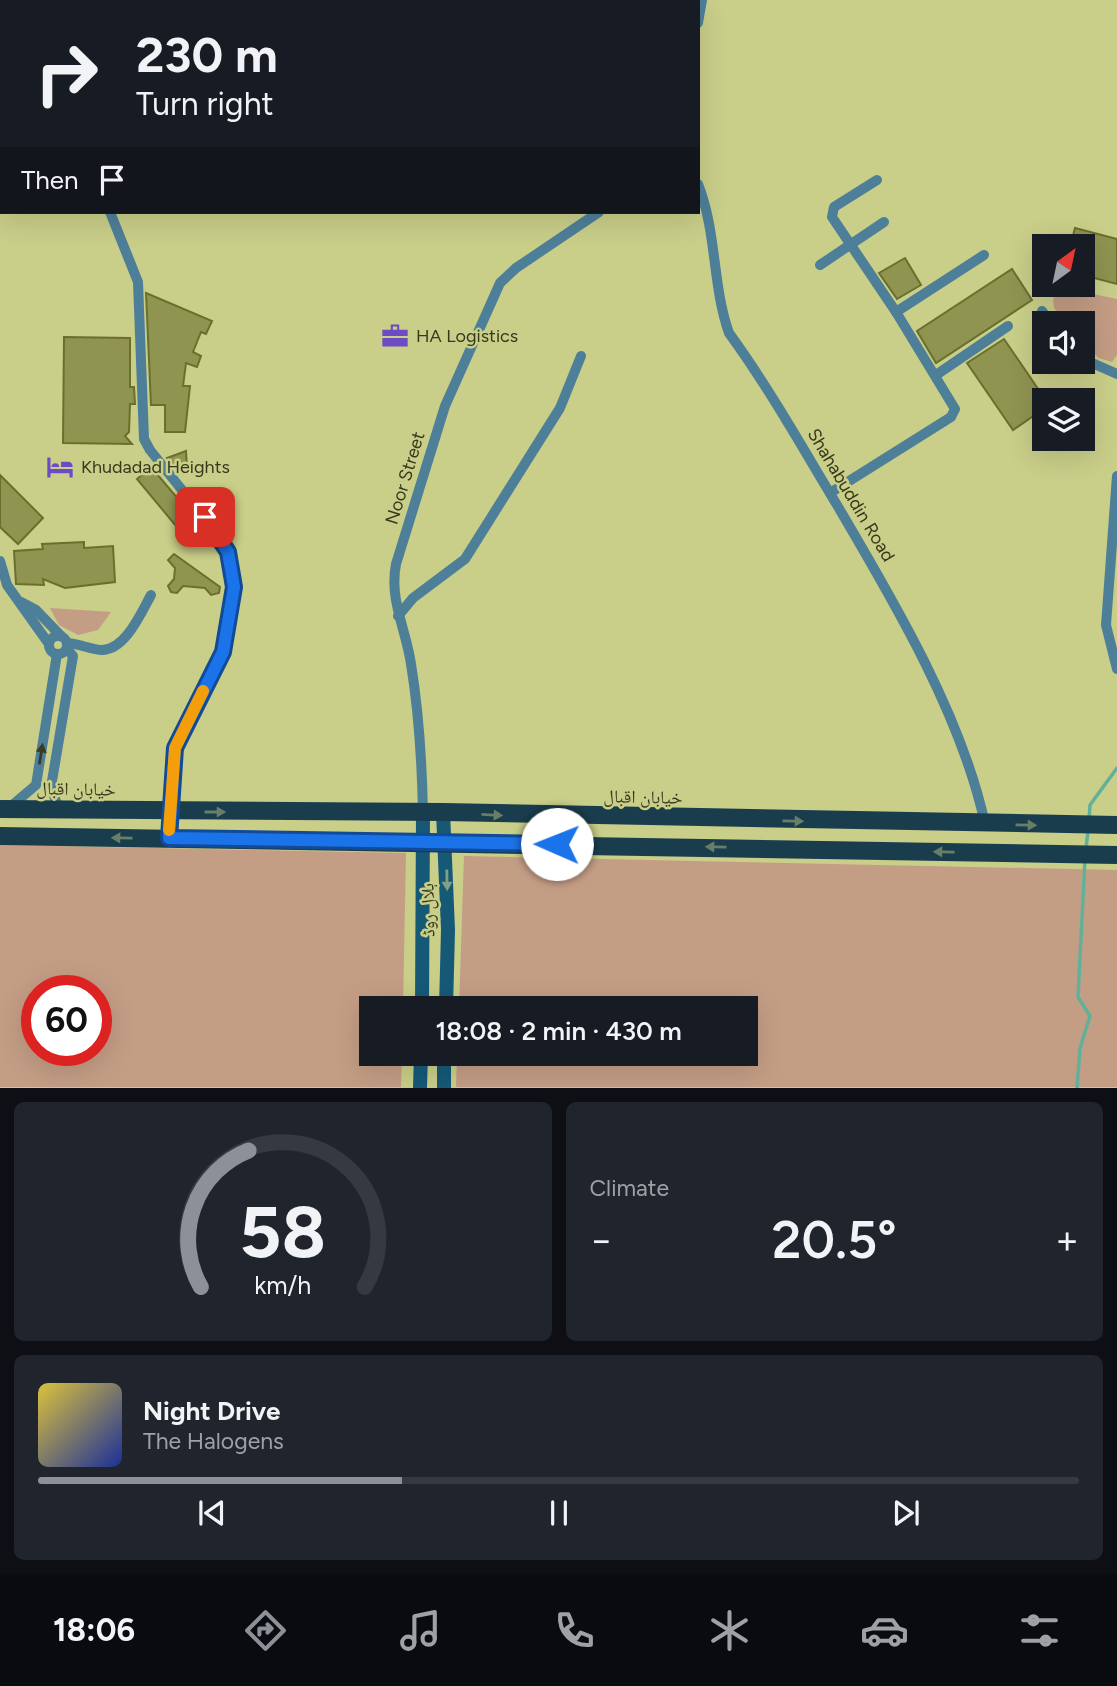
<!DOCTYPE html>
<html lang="en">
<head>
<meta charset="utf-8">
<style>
  body { margin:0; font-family:Figtree,"Noto Naskh Arabic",sans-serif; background:#20242c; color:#f1f3f6; height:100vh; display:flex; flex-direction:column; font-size:26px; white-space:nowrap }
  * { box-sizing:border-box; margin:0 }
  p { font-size:23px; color:#9ea1a6 }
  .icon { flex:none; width:38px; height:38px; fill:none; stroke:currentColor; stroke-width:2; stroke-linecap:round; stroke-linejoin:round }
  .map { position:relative; height:1088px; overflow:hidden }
  .details { display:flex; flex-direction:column; gap:14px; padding:14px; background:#0d0f14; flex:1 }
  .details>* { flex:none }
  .guide { position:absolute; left:0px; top:0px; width:700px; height:214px; box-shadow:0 7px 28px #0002; background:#171b24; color:#f1f3f6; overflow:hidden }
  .needle { width:46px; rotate:33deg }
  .tools { position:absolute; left:1032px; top:234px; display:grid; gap:14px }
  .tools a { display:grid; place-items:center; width:63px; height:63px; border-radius:0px; background:#171b24; box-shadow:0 7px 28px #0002; font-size:35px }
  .speed { position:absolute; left:21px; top:975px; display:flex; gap:14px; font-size:35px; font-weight:700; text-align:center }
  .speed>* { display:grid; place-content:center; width:91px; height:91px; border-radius:50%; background:#171b24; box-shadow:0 7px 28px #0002; line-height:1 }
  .speed .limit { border:10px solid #d22; background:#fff; color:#111 }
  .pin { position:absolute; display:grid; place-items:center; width:60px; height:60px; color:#fff; margin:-30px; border-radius:14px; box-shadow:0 4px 10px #0006 }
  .me { position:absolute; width:77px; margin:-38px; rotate:271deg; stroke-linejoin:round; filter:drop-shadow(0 0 5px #0008) }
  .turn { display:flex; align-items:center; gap:24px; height:147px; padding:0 21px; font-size:32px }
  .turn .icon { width:91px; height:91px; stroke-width:2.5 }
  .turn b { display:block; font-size:49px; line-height:60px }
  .then { display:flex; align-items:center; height:66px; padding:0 21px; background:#0003; gap:14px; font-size:26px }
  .big { font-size:52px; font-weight:600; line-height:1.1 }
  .details .tile { flex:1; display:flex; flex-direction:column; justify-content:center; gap:10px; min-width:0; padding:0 24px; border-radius:10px; background:#20242c }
  .details .dial { align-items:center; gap:0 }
  .dial svg { height:182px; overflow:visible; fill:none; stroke:#363941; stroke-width:7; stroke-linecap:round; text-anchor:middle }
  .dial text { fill:#f1f3f6; stroke:none }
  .song { display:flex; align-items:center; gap:21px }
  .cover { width:84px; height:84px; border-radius:10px; background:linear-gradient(135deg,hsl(50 70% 55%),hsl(230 70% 35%)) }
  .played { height:7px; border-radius:4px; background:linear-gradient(90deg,#8c9099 35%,#363941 35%) }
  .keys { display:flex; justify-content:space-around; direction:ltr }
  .heat { display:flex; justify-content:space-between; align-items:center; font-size:38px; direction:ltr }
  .details .tiles { flex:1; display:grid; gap:14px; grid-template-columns:1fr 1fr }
  .tile:last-child { grid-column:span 2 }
  .trip { position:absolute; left:359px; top:996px; width:399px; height:70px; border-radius:0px; background:#171b24; box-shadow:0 7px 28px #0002; font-weight:600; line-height:70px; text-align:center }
  .dock { display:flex; height:112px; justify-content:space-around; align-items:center; background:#090b0e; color:#9ea1a6 }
  .dock .icon { width:49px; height:49px }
  .dock .selected { color:#8c9099 }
  .dock b { font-size:32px; color:#f1f3f6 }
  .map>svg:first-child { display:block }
</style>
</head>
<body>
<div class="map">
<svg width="1117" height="1088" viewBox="0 0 1117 1088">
  <rect width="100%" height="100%" fill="#c9ce89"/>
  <g fill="#c49d85" fill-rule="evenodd">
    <polygon points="1064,288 1117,299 1117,355 1112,362 1099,358 1083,344 1083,324 1067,324 1054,308 1053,299"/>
    <polygon points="50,608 111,612 98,630 78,635 59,625"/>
    <path d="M0 845 406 853 403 1008H371V1054H402L401 1087H0ZM96 990V1050H37V990Z"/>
    <polygon points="464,856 1117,870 1117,1087 456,1087 457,1054 746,1054 746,1008 459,1008"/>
  </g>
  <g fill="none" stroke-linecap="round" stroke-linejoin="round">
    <g stroke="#61b199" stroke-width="3.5">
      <polyline points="1089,820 1090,805 1117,768"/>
      <polyline points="1086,848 1088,831"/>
      <polyline points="1077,1088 1080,1048 1090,1016 1078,997 1085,859"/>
    </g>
  </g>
  <g fill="#8f9451" stroke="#6b6f2c" stroke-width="2">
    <polygon points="1075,228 1117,239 1117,284 1083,275 1083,247 1070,247"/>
    <polygon points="905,258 921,285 897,299 879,273"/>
    <polygon points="1012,269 1032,300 936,363 917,331"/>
    <polygon points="146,293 212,321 206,334 201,332 193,352 201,356 197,367 186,363 183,386 190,386 185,432 165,432 165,405 151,405"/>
    <polygon points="64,337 130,338 130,387 134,387 135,404 130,404 129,432 125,436 132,444 63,443"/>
    <polygon points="1004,339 1045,399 1045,408 1013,430 967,363"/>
    <polygon points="186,451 187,468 185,472 178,473 167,458"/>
    <polygon points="151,467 201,526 186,538 137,479"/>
    <polygon points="0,475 43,518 18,544 0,527"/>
    <polygon points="84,542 84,548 113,546 115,582 65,588 43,579 44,585 16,584 14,551 43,549 42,544"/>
    <polygon points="174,554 220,587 219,593 211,595 205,588 183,586 177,593 171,592 168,586 174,579 175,568 168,560"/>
  </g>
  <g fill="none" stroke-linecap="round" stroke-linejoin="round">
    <g stroke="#4e7f99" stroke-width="10">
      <polyline points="561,0 563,2"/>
      <polyline points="196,2 197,0"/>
      <polyline points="698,23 702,0"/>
      <path d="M698 184C717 232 712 285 729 333 769 388 802 447 837 505 893 600 962 716 985 824"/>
      <polyline points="110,212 138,282 144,439 150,450 218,535 228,552 234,587 223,652 175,748 169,811"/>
      <polyline points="820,265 884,222"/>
      <polyline points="1042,311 1052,324"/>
      <polyline points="896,312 984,255"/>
      <polyline points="1083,359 1117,374"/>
      <polyline points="936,375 1008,326"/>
      <polyline points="1117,476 1106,625 1117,669"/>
      <polyline points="830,493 951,417 955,409 896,312 832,217 834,207 877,180"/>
      <polyline points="0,561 7,585 49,644"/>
      <polyline points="21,602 36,610 61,636"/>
      <polyline points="398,616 413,598 465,559 560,408 581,356"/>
      <circle cx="58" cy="645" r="9"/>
      <path d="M68 643C79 644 90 649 101 650 125 651 141 613 151 595"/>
      <polyline points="10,807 36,785 57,654"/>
      <polyline points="59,810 51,787 73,656 67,649"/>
      <path d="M423 813C422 763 419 713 411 664 406 629 389 600 396 564L445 406 500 283 516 268 599 212"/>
    </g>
    <g stroke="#165977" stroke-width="14">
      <polyline points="443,812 448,930 446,1008"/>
      <polyline points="422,1008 423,813"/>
      <polyline points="420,1088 421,1054"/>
      <polyline points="444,1088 444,1054"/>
    </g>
    <g stroke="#1a3d4e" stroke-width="18">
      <polyline points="0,809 443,812 1117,825"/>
      <polyline points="0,836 1117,855"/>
    </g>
  </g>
  <defs><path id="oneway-solid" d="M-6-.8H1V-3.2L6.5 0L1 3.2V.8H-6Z" transform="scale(1.75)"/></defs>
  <use fill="#383c23" href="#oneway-solid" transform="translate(41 754) rotate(-81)"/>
  <g fill="#697e69">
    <use href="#oneway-solid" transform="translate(215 812)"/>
    <use href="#oneway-solid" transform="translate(492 815) rotate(3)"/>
    <use href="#oneway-solid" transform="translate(793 821) rotate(1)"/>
    <use href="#oneway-solid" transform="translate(1026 825) rotate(1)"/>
    <use href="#oneway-solid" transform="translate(122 838) rotate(-179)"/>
    <use href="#oneway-solid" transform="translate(716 847) rotate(-179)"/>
    <use href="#oneway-solid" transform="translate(944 852) rotate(-179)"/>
  </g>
  <use fill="#819f82" href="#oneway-solid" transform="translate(447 880) rotate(89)"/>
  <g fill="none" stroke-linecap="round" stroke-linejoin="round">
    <defs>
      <polyline id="route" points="205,517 228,552 234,587 223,652 175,748 169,838 557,844"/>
    </defs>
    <use href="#route" stroke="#114b97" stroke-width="18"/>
    <use href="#route" stroke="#1a73e8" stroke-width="12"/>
    <polyline stroke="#f59e0b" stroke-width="12" points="169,830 175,748 203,691"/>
  </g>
  <defs>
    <symbol id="office-bare" viewBox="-9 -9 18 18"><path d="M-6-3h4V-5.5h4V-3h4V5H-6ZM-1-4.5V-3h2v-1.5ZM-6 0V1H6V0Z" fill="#6d4bc4" stroke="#c9ce89" stroke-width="2.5" paint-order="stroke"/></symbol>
    <symbol id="hotel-bare" viewBox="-9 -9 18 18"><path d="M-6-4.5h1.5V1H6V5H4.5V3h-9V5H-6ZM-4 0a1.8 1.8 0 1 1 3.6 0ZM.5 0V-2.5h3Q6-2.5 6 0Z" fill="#6d4bc4" stroke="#c9ce89" stroke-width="2.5" paint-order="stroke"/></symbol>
  </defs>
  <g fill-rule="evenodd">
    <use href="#office-bare" x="376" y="317" width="38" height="38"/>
    <use href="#hotel-bare" x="41" y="448" width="38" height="38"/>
  </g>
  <g text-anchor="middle" stroke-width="5" stroke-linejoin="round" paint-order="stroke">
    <g font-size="18" fill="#37391d" stroke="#c9ce89" text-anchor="start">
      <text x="416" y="342">HA Logistics</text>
      <text x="81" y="473">Khudadad Heights</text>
    </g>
    <g font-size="18" fill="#37391d" stroke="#c9ce89">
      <text transform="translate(405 478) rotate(-73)" y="6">Noor Street</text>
      <text transform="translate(851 495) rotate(59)" y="6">Shahabuddin Road</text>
      <text transform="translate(76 789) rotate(1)" y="6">خیابان اقبال</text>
      <text transform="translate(643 797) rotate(1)" y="6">خیابان اقبال</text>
      <text transform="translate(428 910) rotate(-91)" y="6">ہلال روڈ</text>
    </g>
  </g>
</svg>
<div class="tools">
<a><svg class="needle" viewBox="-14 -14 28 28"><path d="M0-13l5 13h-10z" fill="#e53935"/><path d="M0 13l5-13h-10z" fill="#9ea1a6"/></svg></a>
<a><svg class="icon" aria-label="sound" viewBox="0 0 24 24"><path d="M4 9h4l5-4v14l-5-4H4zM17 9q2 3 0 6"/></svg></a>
<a><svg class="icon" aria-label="layers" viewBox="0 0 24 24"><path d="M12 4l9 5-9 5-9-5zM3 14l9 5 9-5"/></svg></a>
</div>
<div class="speed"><div class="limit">60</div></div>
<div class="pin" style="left:205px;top:517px;background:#d93025"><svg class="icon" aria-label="arrive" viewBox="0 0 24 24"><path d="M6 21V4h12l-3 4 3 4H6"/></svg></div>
<svg class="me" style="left:557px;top:844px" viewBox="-20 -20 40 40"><circle r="19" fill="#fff"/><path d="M0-13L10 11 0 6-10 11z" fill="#1a73e8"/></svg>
<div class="trip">18:08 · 2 min · 430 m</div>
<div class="guide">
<div class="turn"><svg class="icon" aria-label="right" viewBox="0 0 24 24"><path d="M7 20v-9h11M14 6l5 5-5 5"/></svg><div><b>230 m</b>Turn right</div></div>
<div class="then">Then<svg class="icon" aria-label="arrive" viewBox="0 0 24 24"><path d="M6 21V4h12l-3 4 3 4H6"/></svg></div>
</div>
</div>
<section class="details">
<div class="tiles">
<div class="tile dial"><svg viewBox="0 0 100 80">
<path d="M14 69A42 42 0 1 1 86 69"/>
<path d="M14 69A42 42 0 0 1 35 9" stroke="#8c9099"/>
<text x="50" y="56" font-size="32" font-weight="700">58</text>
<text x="50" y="72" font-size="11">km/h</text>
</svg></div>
<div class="tile"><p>Climate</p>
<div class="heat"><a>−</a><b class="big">20.5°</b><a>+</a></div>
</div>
<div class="tile">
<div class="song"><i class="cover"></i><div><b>Night Drive</b><p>The Halogens</p></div></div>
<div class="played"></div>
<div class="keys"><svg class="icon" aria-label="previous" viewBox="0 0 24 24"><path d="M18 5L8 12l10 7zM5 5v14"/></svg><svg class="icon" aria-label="pause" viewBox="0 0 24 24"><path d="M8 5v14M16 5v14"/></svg><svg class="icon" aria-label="next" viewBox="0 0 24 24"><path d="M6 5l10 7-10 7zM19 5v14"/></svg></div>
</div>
</div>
</section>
<nav class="dock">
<b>18:06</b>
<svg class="icon selected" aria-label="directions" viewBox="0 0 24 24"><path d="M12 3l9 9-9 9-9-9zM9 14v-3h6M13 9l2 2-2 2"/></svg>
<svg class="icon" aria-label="music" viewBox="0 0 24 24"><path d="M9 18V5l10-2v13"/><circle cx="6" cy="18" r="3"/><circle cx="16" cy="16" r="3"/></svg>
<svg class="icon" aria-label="phone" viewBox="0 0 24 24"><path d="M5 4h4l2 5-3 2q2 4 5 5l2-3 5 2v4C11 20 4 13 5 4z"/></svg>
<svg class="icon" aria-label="climate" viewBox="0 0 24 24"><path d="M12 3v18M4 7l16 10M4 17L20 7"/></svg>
<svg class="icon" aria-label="car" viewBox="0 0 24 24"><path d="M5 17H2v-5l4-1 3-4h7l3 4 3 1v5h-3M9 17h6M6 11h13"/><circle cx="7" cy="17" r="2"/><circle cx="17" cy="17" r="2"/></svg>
<svg class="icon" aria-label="filters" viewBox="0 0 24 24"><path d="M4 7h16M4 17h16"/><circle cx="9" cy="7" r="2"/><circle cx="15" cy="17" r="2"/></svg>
</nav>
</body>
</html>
